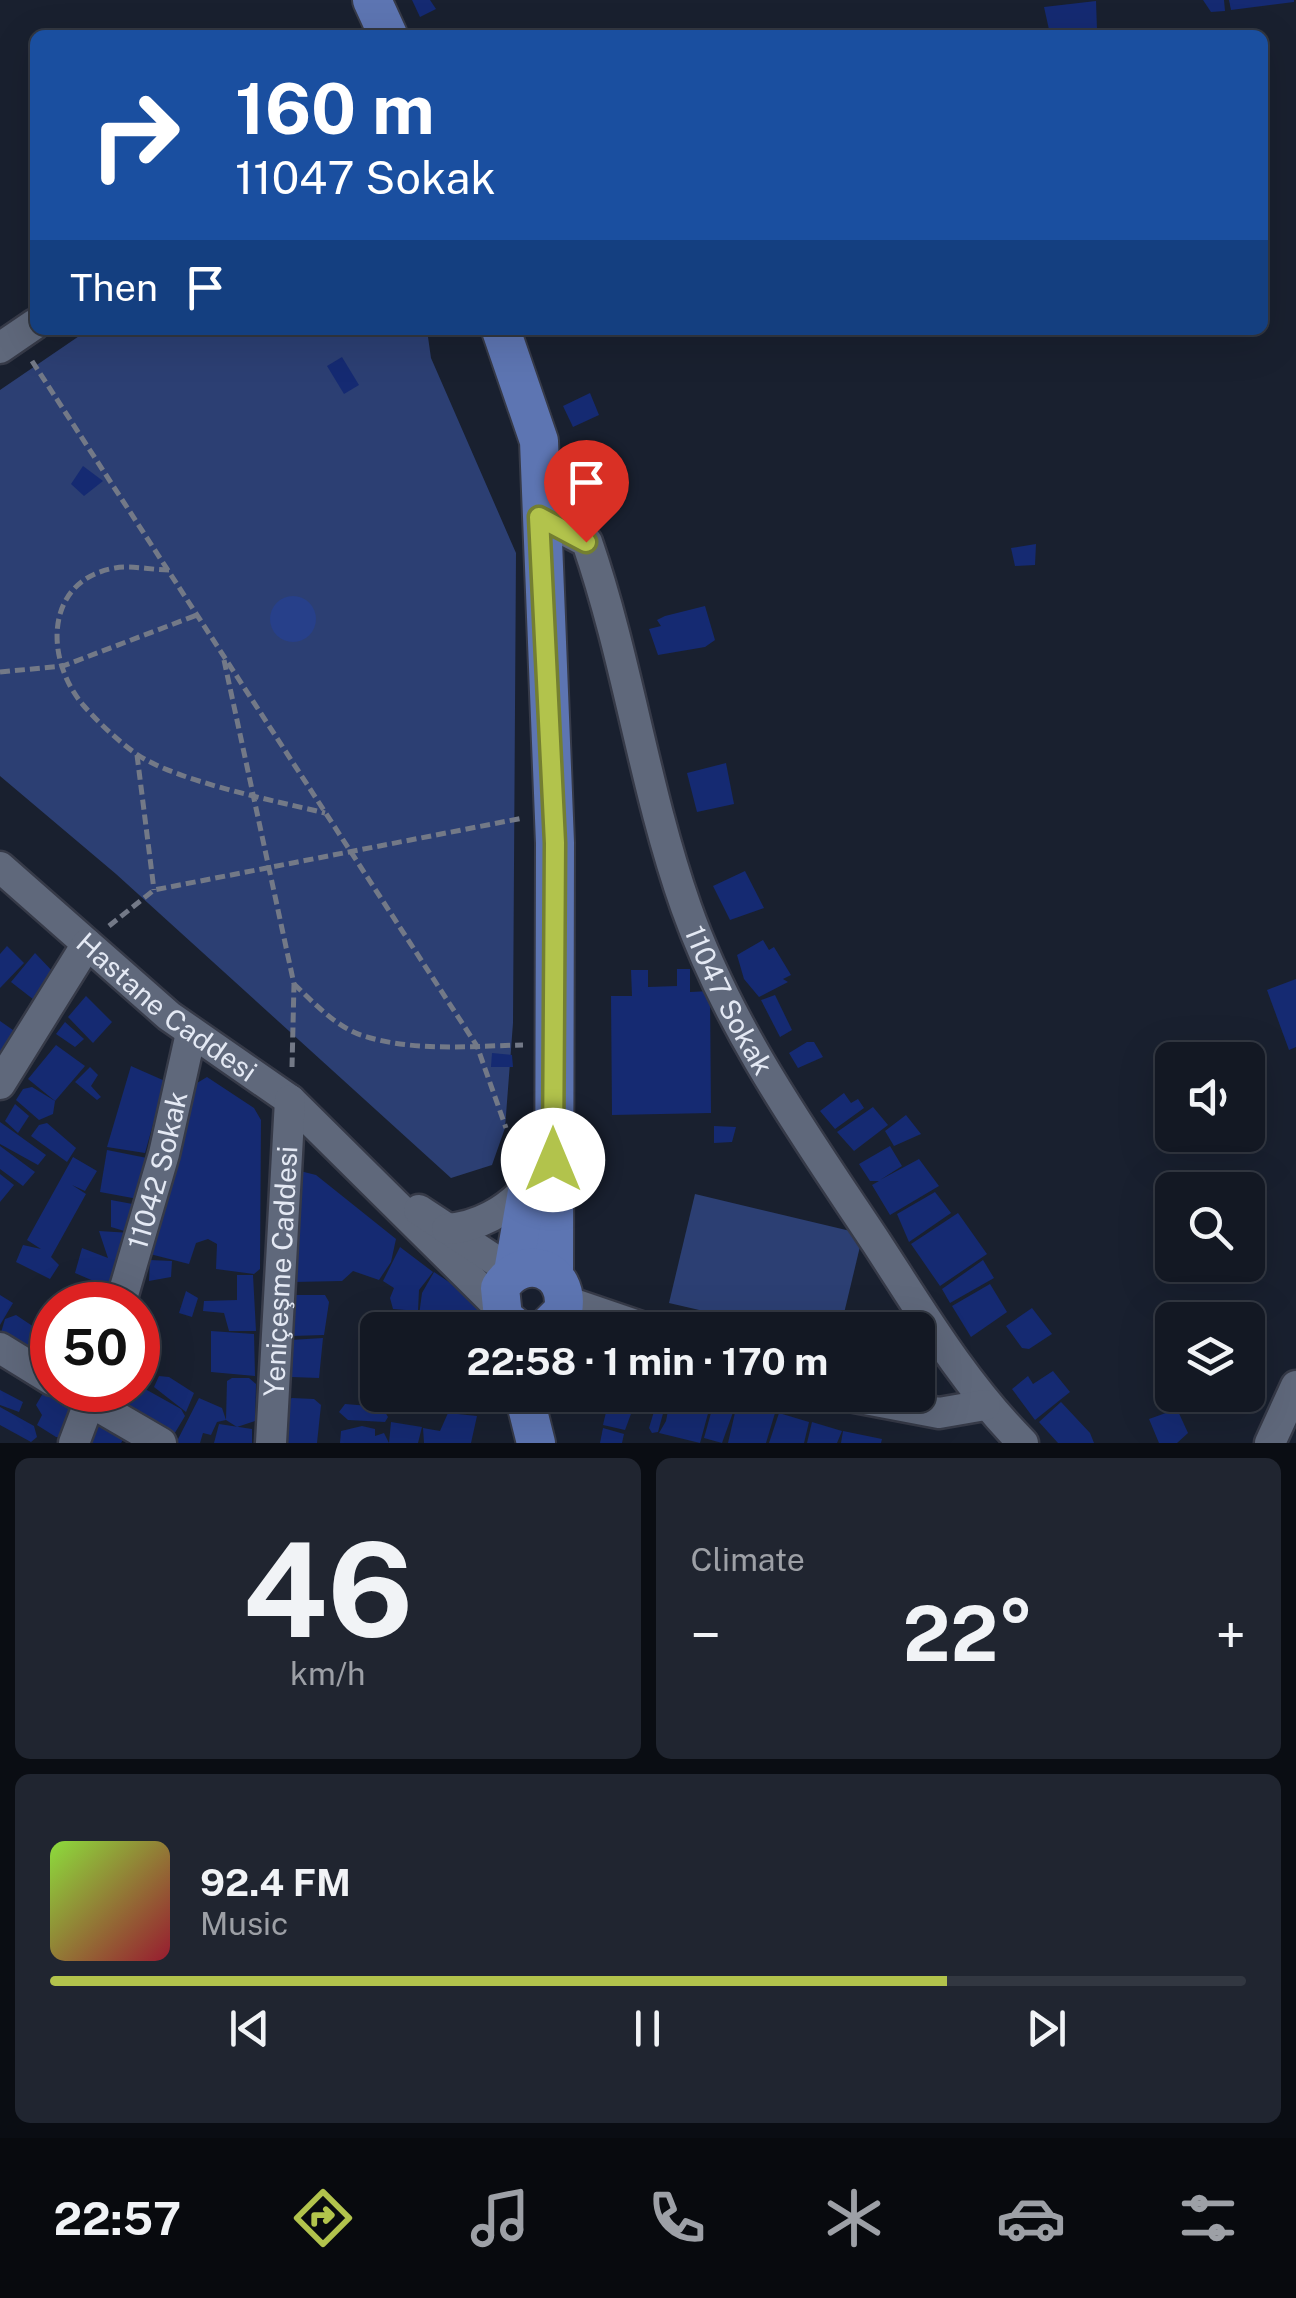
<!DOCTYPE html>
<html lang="en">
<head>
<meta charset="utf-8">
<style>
  body { margin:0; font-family:"Public Sans",sans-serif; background:#202530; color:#f1f3f6; height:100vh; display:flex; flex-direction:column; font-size:38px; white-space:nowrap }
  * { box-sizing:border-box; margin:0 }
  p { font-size:32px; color:#9da0a6 }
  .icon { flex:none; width:55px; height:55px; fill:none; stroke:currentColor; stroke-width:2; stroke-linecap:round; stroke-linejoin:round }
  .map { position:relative; height:1443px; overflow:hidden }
  .drawer { display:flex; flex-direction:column; gap:15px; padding:15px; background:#0a0d13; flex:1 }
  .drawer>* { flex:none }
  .top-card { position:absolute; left:30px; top:30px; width:1238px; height:305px; border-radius:15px; box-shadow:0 10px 40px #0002,0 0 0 2px #323741; background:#1a4fa0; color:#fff; overflow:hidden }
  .tools { position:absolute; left:1155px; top:1042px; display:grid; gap:20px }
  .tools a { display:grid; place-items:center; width:110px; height:110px; border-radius:15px; background:#131823; box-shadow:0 10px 40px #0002,0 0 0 2px #323741; font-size:50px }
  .speed { position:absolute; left:30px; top:1282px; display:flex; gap:20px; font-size:50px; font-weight:700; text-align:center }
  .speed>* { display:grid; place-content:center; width:130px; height:130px; border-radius:50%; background:#131823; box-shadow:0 10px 40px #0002,0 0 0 2px #323741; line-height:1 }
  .speed .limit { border:15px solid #d22; background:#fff; color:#111 }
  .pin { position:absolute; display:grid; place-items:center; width:85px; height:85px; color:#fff; margin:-102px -42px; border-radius:50% 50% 50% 0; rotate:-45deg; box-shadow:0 0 10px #0007 }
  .pin .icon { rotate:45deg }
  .me { position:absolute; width:110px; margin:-55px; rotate:0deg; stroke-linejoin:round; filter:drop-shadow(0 0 8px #0008) }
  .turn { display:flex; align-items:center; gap:35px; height:210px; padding:0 40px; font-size:45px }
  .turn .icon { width:130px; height:130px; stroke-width:2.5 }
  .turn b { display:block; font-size:70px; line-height:85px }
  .then { display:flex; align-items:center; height:95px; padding:0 40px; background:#0003; gap:20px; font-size:38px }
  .big { font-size:75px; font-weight:700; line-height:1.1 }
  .drawer .tile { flex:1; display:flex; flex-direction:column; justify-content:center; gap:15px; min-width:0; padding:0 35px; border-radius:15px; background:#202530 }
  .drawer .dial { align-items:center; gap:0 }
  .dial b { font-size:130px; line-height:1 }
  .song { display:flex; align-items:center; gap:30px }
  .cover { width:120px; height:120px; border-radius:15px; background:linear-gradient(135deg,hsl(90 70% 55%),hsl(350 70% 35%)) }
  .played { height:10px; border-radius:5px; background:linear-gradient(90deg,#b2c34c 75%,#323741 75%) }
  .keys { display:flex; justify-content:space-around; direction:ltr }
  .heat { display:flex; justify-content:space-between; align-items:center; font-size:55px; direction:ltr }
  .drawer .tiles { flex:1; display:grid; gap:15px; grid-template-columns:1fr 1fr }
  .tile:last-child { grid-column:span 2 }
  .trip { position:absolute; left:360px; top:1312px; width:575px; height:100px; border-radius:15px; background:#131823; box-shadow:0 10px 40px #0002,0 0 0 2px #323741; font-weight:700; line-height:100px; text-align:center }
  .dock { display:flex; height:160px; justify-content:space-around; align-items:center; background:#080a0e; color:#9da0a6 }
  .dock .icon { width:70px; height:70px }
  .dock .current { color:#b2c34c }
  .dock b { font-size:45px; color:#f1f3f6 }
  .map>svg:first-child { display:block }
</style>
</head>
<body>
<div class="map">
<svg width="1296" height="1443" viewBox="0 0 1296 1443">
  <rect width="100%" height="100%" fill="#19202f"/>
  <g fill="#2c3f73">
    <polygon points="88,330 247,330 254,335 267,330 427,330 431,358 516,553 513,1023 505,1128 492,1165 451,1178 116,874 0,776 0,390"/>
    <polygon points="695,1194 863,1234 840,1330 786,1330 669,1303"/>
  </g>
  <circle fill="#27408a" cx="293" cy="619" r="23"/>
  <g fill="#152a72">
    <polygon points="412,0 430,0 436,9 420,17"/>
    <polygon points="1203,0 1224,0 1225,11 1211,12"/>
    <polygon points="1229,0 1294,0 1294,2 1231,10"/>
    <polygon points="1096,1 1097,30 1050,34 1044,7"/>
    <polygon points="342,357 359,385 344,394 327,366"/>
    <polygon points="590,393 599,415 573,427 563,406"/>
    <polygon points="83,466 103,481 84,496 71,484"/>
    <polygon points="1036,544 1035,565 1015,566 1011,548"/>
    <polygon points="705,606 715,640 705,647 658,655 649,629 661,626 657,620 665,616"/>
    <polygon points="726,763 734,804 697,812 687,773"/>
    <polygon points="745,871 764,908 730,920 713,886"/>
    <polygon points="763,940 769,950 774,947 791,975 783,979 788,982 759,997 744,979 737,955"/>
    <polygon points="7,946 24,963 0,988 0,954"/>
    <polygon points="35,953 56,975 38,1003 11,982"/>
    <polygon points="677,969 690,969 690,992 710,991 711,1113 612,1115 611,996 632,996 631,970 648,970 648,987 677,986"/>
    <polygon points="1296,979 1296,1047 1289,1050 1267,990"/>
    <polygon points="775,995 792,1030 780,1037 761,1000"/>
    <polygon points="86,996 112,1022 93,1043 68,1017"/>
    <polygon points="0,1021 23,1037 0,1064"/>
    <polygon points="65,1022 84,1039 75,1047 56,1034"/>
    <polygon points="807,1042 814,1042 823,1057 798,1068 789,1053"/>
    <polygon points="56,1045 85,1066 55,1101 28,1079"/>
    <polygon points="492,1053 512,1055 513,1067 491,1067"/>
    <polygon points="131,1066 165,1081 145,1153 107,1147"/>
    <polygon points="90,1067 98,1075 91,1086 101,1097 97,1100 75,1082"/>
    <polygon points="207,1077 254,1108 261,1120 260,1269 254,1274 216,1269 217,1244 208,1239 196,1243 189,1264 146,1253 197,1083"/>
    <polygon points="32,1087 55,1101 53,1114 39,1120 16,1100 23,1089"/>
    <polygon points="844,1093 851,1103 858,1099 864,1108 835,1129 820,1111"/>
    <polygon points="15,1104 29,1116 18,1133 5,1121"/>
    <polygon points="873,1107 888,1125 854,1151 837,1132"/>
    <polygon points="906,1115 921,1134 894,1146 885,1131"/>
    <polygon points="0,1122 46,1155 38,1165 0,1144"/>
    <polygon points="47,1123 76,1148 67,1162 31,1136 39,1125"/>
    <polygon points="714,1126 736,1127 732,1142 714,1143"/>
    <polygon points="0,1146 35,1172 23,1186 0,1169"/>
    <polygon points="890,1146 902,1166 880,1180 919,1159 939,1186 890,1215 872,1185 879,1181 870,1181 859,1164"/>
    <polygon points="107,1150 152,1159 138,1199 100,1192"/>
    <polygon points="73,1157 97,1171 85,1191 72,1185 86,1194 51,1257 59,1265 50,1279 16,1262 23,1245 41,1249 27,1240"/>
    <polygon points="296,1170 316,1175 396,1239 391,1262 379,1280 353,1271 342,1281 293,1282"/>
    <polygon points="0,1174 14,1185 0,1202"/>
    <polygon points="935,1192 951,1213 909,1242 897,1214"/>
    <polygon points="111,1200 138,1205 131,1233 111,1227"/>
    <polygon points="958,1213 987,1254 940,1286 911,1244"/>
    <polygon points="99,1231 131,1233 117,1291 75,1273 82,1248 108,1258"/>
    <polygon points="400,1247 433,1272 419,1290 418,1311 393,1309 390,1298 394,1288 383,1281"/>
    <polygon points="150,1260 172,1261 171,1277 149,1281"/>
    <polygon points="983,1260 994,1278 950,1303 942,1289"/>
    <polygon points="434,1272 491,1310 489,1330 417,1330 422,1293"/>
    <polygon points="237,1275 253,1275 256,1331 229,1331 224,1313 203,1311 204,1301 237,1300"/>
    <polygon points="990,1284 1007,1312 971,1337 952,1306"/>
    <polygon points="96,1286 111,1294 109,1305 81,1305"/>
    <polygon points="186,1291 198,1298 192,1317 179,1313"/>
    <polygon points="62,1292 80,1305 54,1305"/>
    <polygon points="0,1295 13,1303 0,1325"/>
    <polygon points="290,1295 325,1295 329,1302 324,1335 291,1336"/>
    <polygon points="1032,1308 1052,1334 1029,1349 1022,1348 1006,1326"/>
    <polygon points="16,1315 52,1339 38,1357 0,1336 5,1319"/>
    <polygon points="211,1331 254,1334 255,1376 211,1372"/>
    <polygon points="323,1338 319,1378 291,1377 290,1340"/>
    <polygon points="1053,1371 1070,1392 1035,1420 1012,1389 1028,1376 1033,1384"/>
    <polygon points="159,1376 169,1377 194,1393 186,1412 154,1387"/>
    <polygon points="232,1378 249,1378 256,1384 255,1421 237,1427 226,1420 227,1381"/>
    <polygon points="138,1385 181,1409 185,1416 173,1436 103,1401 107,1390 138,1390"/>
    <polygon points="46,1388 78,1411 65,1437 56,1437 37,1425 42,1415 36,1405"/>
    <polygon points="0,1390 23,1402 19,1412 0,1405"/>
    <polygon points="424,1395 481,1395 479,1413 422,1410"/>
    <polygon points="610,1395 638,1395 625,1430 603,1425"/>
    <polygon points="659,1395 668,1395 658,1432 652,1433 649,1428"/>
    <polygon points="671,1395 713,1395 700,1443 659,1433 666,1421"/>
    <polygon points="716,1395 736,1404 722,1443 704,1438"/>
    <polygon points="199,1398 222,1408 226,1420 217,1422 211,1435 203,1433 200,1443 176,1443"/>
    <polygon points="292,1398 314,1399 321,1405 317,1443 286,1443 285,1402"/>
    <polygon points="1061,1402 1090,1433 1094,1443 1058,1443 1039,1422"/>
    <polygon points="345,1404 382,1407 388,1417 385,1422 348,1420 339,1412"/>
    <polygon points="737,1404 775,1413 766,1443 728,1443"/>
    <polygon points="0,1407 34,1426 37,1437 31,1442 0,1425"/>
    <polygon points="1177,1409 1188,1433 1177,1443 1159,1443 1149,1419"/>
    <polygon points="448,1413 477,1416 471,1443 424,1443 423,1428 440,1431"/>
    <polygon points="779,1413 809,1422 804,1443 769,1443"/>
    <polygon points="391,1422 422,1427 418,1443 340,1443 341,1431 362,1426 375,1429 375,1436 384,1433 389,1443"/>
    <polygon points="812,1422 842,1431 837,1443 807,1443"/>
    <polygon points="99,1423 123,1440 121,1443 91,1443"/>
    <polygon points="219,1424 252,1429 252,1443 214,1443"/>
    <polygon points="603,1428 624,1434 622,1443 600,1443"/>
    <polygon points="843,1431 882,1439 881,1443 841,1443"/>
  </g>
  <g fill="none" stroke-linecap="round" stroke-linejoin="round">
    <defs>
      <g id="minor">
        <polyline points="0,348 35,324"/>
        <path id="s1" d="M539 517 587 542C628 661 644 788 686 907 729 1029 805 1135 876 1242 921 1311 964 1384 1023 1443"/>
        <path id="s2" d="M0 867 169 1016 290 1100 500 1308"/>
        <polyline points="0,1084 87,944"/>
        <polyline points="419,1210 513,1272"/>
        <path d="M447 1229C478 1227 506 1211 527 1188"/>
        <polyline points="565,1301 650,1330"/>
        <path id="s3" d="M120 1305 164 1154 191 1033"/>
        <polyline points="0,1348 52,1380"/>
        <polyline points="70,1390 161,1443"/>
        <polyline points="844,1395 939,1413 985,1405"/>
        <polyline points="74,1443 94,1390"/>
        <path id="s4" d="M271 1443 290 1100"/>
        <polyline points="1270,1443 1296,1386"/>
      </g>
      <g id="major">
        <polyline points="372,0 388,35"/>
        <polyline points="501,330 539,441 555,843 554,1275"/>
        <polyline points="513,1272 536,1140"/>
        <path d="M519 1330 503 1317 500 1288C522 1251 571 1268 563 1311L544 1330"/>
        <polyline points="524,1395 536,1443"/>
      </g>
    </defs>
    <use href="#minor" stroke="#363a48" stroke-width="35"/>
    <use href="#major" stroke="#363a48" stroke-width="42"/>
    <g stroke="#737987" stroke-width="5" stroke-dasharray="10 5" stroke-linecap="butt">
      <polyline points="32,361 477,1046 506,1128"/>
      <path d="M169 570C152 570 131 565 115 568 44 580 44 660 84 706 98 722 117 740 135 753 174 781 276 801 325 813"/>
      <polyline points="224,660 294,984 292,1067"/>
      <polyline points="0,672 63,666 197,615"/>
      <polyline points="137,755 154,890"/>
      <polyline points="109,926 154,890 523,818"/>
      <path d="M294 984C314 1003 337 1028 364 1036 414 1052 472 1046 523 1045"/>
    </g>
    <use href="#minor" stroke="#5f687b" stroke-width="30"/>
    <use href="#major" stroke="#5d75b2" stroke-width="38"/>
  </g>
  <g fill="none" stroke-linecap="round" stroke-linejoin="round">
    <defs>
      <polyline id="route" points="553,1160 555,843 539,517 586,542"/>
    </defs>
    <use href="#route" stroke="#747f31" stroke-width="25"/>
    <use href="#route" stroke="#b2c34c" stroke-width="18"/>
  </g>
  <g text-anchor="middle" stroke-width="9" stroke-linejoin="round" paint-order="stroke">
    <g font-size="28" fill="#e4e9f4" stroke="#070a10">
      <text dy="10" stroke="none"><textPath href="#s1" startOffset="535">11047 Sokak</textPath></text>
      <text dy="10" stroke="none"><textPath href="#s2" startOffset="218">Hastane Caddesi</textPath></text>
      <text dy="10" stroke="none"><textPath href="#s3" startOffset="140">11042 Sokak</textPath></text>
      <text dy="10" stroke="none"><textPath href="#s4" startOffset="172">Yeniçeşme Caddesi</textPath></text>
    </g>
  </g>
</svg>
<div class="tools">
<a><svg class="icon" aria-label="sound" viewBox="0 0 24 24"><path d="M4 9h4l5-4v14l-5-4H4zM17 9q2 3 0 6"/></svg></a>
<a><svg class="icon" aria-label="search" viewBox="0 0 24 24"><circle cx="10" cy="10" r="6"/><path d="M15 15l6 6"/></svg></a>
<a><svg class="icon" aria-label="layers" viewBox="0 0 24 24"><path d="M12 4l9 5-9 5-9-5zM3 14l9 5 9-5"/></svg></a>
</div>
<div class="speed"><div class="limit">50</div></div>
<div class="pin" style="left:586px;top:542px;background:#d93025"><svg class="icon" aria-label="arrive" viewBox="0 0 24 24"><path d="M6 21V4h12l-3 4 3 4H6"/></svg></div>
<svg class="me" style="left:553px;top:1160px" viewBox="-20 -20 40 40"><circle r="19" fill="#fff"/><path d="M0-13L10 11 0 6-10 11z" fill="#b2c34c"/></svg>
<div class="trip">22:58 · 1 min · 170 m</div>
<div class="top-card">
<div class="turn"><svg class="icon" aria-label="right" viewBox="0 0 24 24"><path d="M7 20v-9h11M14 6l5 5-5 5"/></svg><div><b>160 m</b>11047 Sokak</div></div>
<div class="then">Then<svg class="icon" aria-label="arrive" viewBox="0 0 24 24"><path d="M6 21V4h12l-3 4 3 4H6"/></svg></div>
</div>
</div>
<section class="drawer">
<div class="tiles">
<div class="tile dial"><b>46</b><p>km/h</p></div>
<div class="tile"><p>Climate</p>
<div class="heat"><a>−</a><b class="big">22°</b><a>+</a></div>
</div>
<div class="tile">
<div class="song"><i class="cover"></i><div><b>92.4 FM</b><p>Music</p></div></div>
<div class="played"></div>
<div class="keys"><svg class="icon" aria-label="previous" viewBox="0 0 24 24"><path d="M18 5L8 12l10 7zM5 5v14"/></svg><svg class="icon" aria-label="pause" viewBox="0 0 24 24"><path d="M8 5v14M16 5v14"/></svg><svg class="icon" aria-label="next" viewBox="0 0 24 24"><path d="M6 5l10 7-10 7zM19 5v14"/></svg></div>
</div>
</div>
</section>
<nav class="dock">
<b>22:57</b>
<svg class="icon current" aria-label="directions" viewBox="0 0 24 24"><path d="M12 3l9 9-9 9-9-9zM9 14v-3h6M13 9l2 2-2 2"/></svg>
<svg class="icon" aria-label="music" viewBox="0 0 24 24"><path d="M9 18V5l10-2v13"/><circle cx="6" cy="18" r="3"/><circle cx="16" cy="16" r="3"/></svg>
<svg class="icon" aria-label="phone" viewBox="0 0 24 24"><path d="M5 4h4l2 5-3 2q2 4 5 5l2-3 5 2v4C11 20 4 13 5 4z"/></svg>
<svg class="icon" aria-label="climate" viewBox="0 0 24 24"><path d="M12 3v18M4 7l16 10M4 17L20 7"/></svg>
<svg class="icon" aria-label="car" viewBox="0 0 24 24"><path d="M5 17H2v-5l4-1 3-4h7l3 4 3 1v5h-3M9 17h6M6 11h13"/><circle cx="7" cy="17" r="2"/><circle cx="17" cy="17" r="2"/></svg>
<svg class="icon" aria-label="filters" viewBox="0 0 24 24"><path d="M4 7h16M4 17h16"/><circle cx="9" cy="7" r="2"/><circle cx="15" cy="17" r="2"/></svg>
</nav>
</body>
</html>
